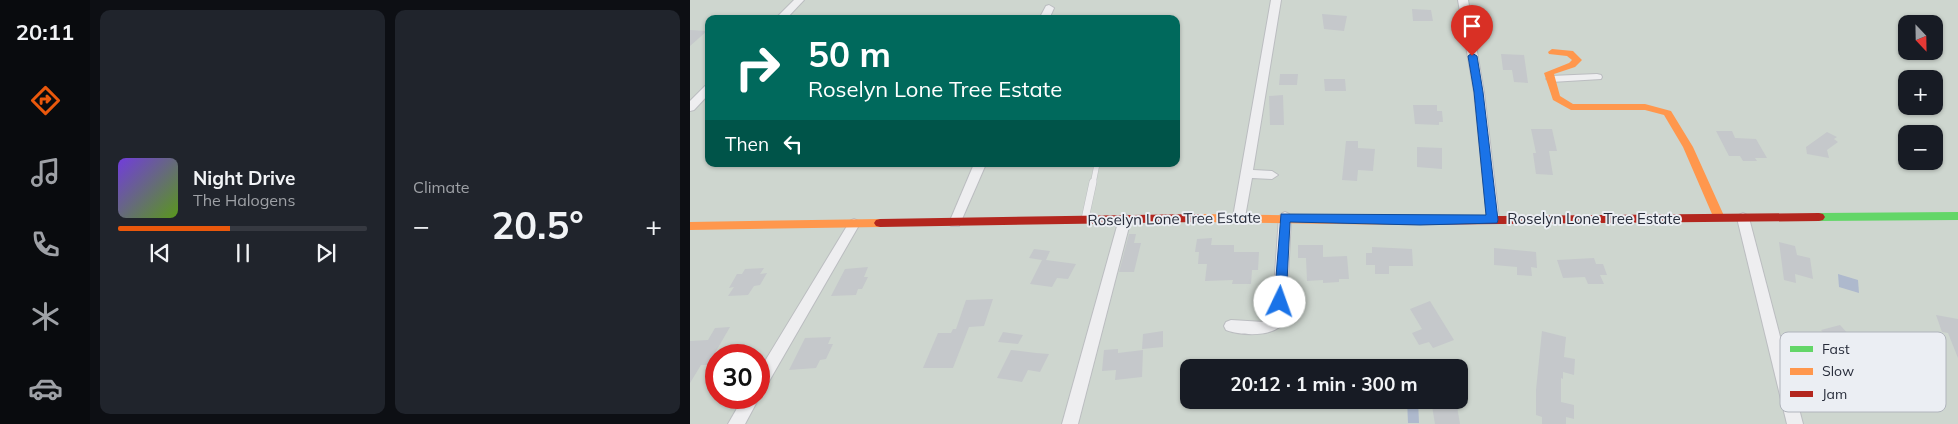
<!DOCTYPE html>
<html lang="en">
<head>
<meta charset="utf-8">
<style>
  body { margin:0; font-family:Mulish,sans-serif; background:#20242c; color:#f1f3f6; height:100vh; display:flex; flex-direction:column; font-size:19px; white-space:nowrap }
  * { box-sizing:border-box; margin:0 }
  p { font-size:16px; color:#9ea1a6 }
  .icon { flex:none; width:28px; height:28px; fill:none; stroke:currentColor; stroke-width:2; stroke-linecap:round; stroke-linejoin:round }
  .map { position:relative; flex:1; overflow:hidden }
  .sheet { display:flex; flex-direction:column; gap:10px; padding:10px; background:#0d0f14; width:600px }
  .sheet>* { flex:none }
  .top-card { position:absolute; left:15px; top:15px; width:475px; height:152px; border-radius:10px; box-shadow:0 1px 4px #0004; background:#00695c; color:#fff; overflow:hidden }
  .needle { width:32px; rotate:158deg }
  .controls { position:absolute; left:1208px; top:15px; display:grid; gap:10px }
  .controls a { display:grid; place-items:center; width:45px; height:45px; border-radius:10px; background:#171b24; box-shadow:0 1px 4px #0004; font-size:25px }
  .speed { position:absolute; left:15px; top:344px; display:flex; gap:10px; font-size:25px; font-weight:700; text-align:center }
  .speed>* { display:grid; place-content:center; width:65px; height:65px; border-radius:50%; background:#171b24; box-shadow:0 1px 4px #0004; line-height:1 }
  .speed .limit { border:8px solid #d22; background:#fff; color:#111 }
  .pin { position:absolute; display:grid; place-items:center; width:42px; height:42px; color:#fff; margin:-51px -21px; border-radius:50% 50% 50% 0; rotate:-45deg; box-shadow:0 0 5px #0007 }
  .pin .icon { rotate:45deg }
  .me { position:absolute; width:55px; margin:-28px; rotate:3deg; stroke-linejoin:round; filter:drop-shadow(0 0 4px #0008) }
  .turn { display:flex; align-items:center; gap:18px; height:105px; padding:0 20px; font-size:22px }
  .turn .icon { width:65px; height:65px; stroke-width:2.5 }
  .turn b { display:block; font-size:35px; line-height:42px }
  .then { display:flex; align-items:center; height:48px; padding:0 20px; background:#0003; gap:10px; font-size:19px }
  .big { font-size:38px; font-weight:700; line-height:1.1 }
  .sheet .card { flex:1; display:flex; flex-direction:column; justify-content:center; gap:8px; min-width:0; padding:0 18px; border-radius:10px; background:#20242c }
  .song { display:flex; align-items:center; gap:15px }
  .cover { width:60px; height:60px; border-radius:8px; background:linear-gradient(135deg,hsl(260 70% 55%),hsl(90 70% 35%)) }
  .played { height:5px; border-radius:2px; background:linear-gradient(90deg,#ea580c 45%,#363941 45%) }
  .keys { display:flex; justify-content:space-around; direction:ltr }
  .heat { display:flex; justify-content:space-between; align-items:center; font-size:28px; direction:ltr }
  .sheet .tiles { flex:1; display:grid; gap:10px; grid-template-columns:repeat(2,1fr) }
  .trip { position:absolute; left:490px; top:359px; width:288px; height:50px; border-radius:10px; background:#171b24; box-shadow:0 1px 4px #0004; font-weight:700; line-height:50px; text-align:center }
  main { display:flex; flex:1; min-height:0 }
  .dock { display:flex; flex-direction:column; width:90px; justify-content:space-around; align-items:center; background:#090b0e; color:#9ea1a6 }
  .dock .icon { width:35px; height:35px }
  .dock .active { color:#ea580c }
  .dock b { font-size:22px; color:#f1f3f6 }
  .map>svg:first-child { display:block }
</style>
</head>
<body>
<main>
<nav class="dock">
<b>20:11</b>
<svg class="icon active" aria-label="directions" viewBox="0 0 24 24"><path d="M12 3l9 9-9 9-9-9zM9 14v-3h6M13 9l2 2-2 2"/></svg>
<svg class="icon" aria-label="music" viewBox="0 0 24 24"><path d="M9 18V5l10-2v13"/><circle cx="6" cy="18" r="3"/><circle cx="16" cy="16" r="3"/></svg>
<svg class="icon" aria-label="phone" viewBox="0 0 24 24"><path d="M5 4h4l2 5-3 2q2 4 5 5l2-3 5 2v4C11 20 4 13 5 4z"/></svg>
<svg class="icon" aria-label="climate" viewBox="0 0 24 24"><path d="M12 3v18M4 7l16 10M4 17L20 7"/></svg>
<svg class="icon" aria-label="car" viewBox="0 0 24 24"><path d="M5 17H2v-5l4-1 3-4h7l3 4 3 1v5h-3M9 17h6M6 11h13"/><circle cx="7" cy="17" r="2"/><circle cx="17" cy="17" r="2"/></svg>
</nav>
<section class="sheet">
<div class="tiles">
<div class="card">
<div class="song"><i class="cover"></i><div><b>Night Drive</b><p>The Halogens</p></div></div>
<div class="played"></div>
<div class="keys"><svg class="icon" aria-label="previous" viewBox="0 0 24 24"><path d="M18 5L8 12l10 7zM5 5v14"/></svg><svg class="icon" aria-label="pause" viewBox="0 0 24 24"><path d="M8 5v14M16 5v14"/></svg><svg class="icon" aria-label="next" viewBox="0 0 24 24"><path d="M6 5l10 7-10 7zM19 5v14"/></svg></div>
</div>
<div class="card"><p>Climate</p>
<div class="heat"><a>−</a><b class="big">20.5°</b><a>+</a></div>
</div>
</div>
</section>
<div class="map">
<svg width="1268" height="424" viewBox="0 0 1268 424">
  <rect width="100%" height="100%" fill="#dee0e3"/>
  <path fill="#ced6cf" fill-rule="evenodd" d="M0 0H1268V424H0ZM19 19H486V164H19ZM1216 24H1244V51H1216ZM1216 79H1244V106H1216ZM1216 134H1244V161H1216ZM26 355H69V398H26ZM499 368H769V400H499Z"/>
  <g fill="#aeb9cd">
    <polygon points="1148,274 1168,280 1169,293 1149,287"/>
    <polygon points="717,400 728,400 729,423 718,423"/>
  </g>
  <g fill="#c5c8cb">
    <polygon points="722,9 741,10 743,21 723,21"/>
    <polygon points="632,14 657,16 654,31 634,29"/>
    <polygon points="0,30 17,31 0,46"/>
    <polygon points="811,54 834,55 838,83 824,82 822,70 813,70"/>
    <polygon points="590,74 608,74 607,85 589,85"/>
    <polygon points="634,79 655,79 656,91 635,91"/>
    <polygon points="593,95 594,125 580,125 579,96"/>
    <polygon points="723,105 747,105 747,111 752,111 753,122 749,122 749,125 725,124"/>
    <polygon points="841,129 862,129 867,151 859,151 863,175 846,174 843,153 846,153"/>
    <polygon points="1026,131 1042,131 1045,138 1066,139 1077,158 1065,158 1067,161 1053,161 1050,156 1039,156"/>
    <polygon points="1137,132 1147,137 1144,139 1148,142 1137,150 1139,158 1117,154 1116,147"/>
    <polygon points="656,141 668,141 668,148 685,149 683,171 668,170 667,181 652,180"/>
    <polygon points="727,147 752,148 752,169 727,167"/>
    <polygon points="439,234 446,234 444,243 451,243 444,272 429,272"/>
    <polygon points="522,238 521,245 544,245 544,252 569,252 568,270 562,270 561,284 542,284 543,280 515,281 517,264 508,264 509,252 505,252 507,239"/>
    <polygon points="1089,242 1105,246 1107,255 1120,258 1123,279 1105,274 1106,283 1094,280"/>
    <polygon points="608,245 633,245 633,257 657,256 659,279 649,279 649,282 633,283 633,280 617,281 616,258 608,258"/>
    <polygon points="682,247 722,249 723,266 699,266 699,274 685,274 685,265 676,265 676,253 682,253"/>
    <polygon points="804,248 846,252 847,268 841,267 842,276 827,275 827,267 804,265"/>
    <polygon points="344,249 360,251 356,260 386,264 378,279 367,278 362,287 340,284 352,260 339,258"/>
    <polygon points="904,258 906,264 913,264 917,275 910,275 914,284 898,284 895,277 873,278 867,260"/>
    <polygon points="178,267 174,277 178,277 172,289 168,289 166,295 141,296 155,269"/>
    <polygon points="74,268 70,274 77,273 70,285 64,286 58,295 38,296 44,287 39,288 47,274 52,274 55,269"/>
    <polygon points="303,299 294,326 279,327 263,368 233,368 248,333 261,333 263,329 266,329 276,300"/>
    <polygon points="740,301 764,340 743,348 739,342 729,345 722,333 732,329 720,309"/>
    <polygon points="1246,315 1268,319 1268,358 1258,333 1252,332"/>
    <polygon points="1150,325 1189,368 1170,374 1131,330"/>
    <polygon points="40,327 18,365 11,365 0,383 0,341 18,340 25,328"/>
    <polygon points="473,331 473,347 452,349 453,334"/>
    <polygon points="852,331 876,337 874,357 885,359 884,375 873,372 873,379 871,378 871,402 884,405 884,419 876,417 876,424 852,424 852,417 846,415 846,390"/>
    <polygon points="313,332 333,335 328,344 308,342"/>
    <polygon points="141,337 138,344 143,344 136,359 130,360 126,368 99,370 115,338"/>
    <polygon points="428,349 428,353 453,350 452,377 425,380 426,370 412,371 414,350"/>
    <polygon points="321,350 346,353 359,354 350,372 338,370 332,382 307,378"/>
    <polygon points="741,400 766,400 770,424 745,424"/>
  </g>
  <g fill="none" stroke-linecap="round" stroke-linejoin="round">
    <defs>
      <polyline id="lane-far1" points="403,184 407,164"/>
      <polyline id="lane" points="395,219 403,182"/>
      <g id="street">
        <polygon points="104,0 114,0 96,19 85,19"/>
        <polygon points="581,0 591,0 563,170 582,171 588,175 582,179 562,178 555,217 553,220 545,220 543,217"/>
        <polygon points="768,0 778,0 794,92 809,219 807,222 799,222 797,219 784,92"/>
        <polygon points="359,5 364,8 359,19 349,19 356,6"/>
        <polygon points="907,74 911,75 912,77 911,79 861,82 856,79 861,76"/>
        <polygon points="19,85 19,94 4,110 0,111 0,101 15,86"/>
        <polygon points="284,164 296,164 269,226 261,226 259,223"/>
        <path d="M595 212 599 214 601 217 596 319C587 338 553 336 536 330L534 326 536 322 541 320 574 322 582 316 589 217 591 214Z"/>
        <polygon points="1053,213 1057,215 1059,218 1113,424 1097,424 1047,218 1049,215"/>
        <polygon points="435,214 439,216 441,219 388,424 372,424 429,219 431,216"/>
        <polygon points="164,219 168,221 170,224 168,227 74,390 69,392 69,371 160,221"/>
        <polygon points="53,398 69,398 55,424 38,424"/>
      </g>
    </defs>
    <use href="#lane-far1" stroke="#bbbdc0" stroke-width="6"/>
    <use href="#lane" stroke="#bbbdc0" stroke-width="8"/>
    <use href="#street" stroke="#bbbdc0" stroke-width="2"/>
    <use href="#lane-far1" stroke="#eeeef0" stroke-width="5"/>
    <use href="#lane" stroke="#eeeef0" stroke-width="7"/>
    <use href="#street" fill="#eeeef0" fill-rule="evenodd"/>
    <polygon fill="#63d668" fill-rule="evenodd" points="1268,212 1268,220 1129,221 1125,220 1123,217 1125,214 1129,213"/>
    <g fill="#ff974d" fill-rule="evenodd">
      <polygon points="862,49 883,51 892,60 885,67 864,74 870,96 883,104 955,104 981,111 1003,147 1035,218 1033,221 1025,221 993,147 974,115 955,110 881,110 863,100 854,73 879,63 882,60 877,56 859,54 858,52"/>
      <polygon points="509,214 712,217 716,218 718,221 716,224 712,225 509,222 505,221 503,218 505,215"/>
      <polygon points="190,219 194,220 196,223 194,226 190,227 0,230 0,222"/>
    </g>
    <g fill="#b3261e" fill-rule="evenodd">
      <polygon points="1129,213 1133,214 1135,217 1133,220 1129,221 712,225 708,224 706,221 708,218 712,217"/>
      <polygon points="509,214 513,215 515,218 513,221 509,222 190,227 186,226 184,223 186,220 190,219"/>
    </g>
  </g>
  <polygon fill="#1a73e8" stroke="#114b97" points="782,53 787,56 793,92 808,220 807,223 730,225 600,222 596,302 594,306 590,307 586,306 584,302 591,214 796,215 784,92 778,56"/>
  <g text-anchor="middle" stroke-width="4" stroke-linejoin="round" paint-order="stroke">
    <g font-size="15" fill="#272c3a" stroke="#ebeef3">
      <text transform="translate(484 219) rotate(-1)" y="5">Roselyn Lone Tree Estate</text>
      <text x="904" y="224">Roselyn Lone Tree Estate</text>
    </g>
  </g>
  <rect x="1090" y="332" width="166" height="80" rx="8" fill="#ebeef3" stroke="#b0b4bc" stroke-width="1"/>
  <rect x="1100" y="346" width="23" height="6" fill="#63d668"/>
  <rect x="1100" y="368" width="23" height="7" fill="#ff974d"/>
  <rect x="1100" y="391" width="23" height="6" fill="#b3261e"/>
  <g font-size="14" fill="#272c3a">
    <text x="1132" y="354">Fast</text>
    <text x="1132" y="376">Slow</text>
    <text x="1132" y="399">Jam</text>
  </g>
</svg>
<div class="controls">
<a><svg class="needle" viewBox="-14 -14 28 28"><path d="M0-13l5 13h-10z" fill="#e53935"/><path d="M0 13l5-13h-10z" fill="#9ea1a6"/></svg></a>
<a>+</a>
<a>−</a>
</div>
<div class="speed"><div class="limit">30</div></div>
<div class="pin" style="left:782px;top:56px;background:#d93025"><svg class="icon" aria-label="arrive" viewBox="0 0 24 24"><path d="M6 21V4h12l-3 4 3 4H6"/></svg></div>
<svg class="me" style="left:590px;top:302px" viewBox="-20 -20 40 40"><circle r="19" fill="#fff"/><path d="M0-13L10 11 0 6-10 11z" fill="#1a73e8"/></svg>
<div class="trip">20:12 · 1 min · 300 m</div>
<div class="top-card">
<div class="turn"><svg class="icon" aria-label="right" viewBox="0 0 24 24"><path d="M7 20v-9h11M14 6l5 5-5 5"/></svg><div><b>50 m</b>Roselyn Lone Tree Estate</div></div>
<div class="then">Then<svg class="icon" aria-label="left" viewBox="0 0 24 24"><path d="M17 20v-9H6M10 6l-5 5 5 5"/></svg></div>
</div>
</div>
</main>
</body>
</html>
